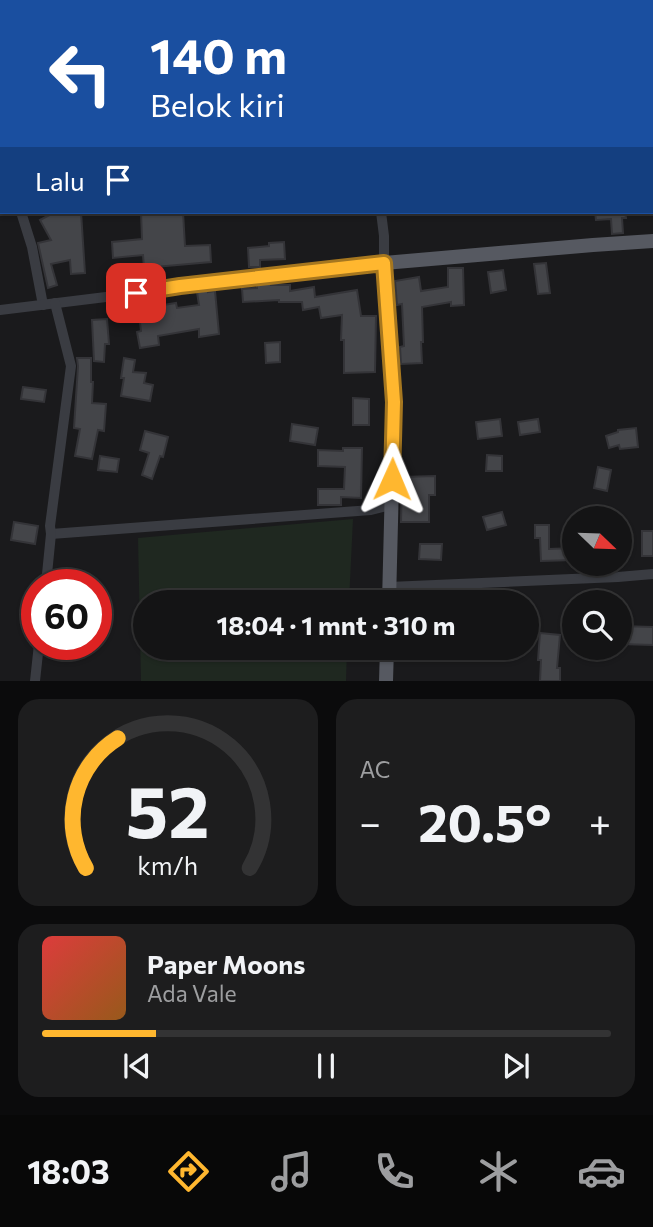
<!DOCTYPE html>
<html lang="id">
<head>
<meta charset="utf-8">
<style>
  body { margin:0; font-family:Commissioner,sans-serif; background:#1d1d1e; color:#f1f3f6; height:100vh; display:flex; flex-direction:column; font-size:26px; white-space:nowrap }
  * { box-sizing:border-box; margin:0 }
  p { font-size:23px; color:#9d9ea0 }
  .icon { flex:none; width:38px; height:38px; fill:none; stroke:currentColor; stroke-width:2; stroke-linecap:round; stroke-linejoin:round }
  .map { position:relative; height:681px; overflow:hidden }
  .side { display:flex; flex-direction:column; gap:18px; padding:18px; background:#0b0b0c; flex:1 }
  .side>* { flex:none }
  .top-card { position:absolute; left:0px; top:0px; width:654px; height:214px; box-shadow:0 2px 5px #0004,0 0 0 2px #333334; background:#1a4fa0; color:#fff; overflow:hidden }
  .needle { width:46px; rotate:113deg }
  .buttons { position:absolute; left:562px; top:506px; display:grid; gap:14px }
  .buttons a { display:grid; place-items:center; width:70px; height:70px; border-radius:50%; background:#141415; box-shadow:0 2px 5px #0004,0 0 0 2px #333334; font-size:35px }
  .speed { position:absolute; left:21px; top:569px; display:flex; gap:14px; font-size:35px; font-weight:700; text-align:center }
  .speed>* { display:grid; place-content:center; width:91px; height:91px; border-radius:50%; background:#141415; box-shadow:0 2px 5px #0004,0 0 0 2px #333334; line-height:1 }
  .speed .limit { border:10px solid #d22; background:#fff; color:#111 }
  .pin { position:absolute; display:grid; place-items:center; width:60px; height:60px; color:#fff; margin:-30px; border-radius:14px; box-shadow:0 4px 10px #0006 }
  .me { position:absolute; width:77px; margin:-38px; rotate:1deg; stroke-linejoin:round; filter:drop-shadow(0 0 5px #0008) }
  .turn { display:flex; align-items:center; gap:24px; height:147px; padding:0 35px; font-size:32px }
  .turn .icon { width:91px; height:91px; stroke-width:2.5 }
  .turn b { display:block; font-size:49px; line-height:60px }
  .then { display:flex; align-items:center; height:66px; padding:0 35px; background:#0003; gap:14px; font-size:26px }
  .big { font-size:52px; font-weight:700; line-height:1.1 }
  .side .widget { flex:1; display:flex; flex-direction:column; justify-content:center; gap:10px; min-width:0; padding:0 24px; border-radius:21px; background:#1d1d1e }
  .side .dial { align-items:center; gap:0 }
  .dial svg { height:182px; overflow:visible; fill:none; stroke:#333334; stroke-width:7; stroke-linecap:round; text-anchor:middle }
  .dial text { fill:#f1f3f6; stroke:none }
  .song { display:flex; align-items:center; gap:21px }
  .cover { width:84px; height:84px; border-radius:10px; background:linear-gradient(135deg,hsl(0 70% 55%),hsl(30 70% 35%)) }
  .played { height:7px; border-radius:4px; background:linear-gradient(90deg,#ffb72f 20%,#333334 20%) }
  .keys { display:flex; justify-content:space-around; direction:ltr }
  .heat { display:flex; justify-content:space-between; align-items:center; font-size:38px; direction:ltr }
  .side .tiles { flex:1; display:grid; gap:18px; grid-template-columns:1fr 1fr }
  .widget:last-child { grid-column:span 2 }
  .trip { position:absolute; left:133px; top:590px; width:406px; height:70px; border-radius:35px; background:#141415; box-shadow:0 2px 5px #0004,0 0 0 2px #333334; font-weight:700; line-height:70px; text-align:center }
  .dock { display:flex; height:112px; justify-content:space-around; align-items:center; background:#080808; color:#9d9ea0 }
  .dock .icon { width:49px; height:49px }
  .dock .selected { color:#ffb72f }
  .dock b { font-size:32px; color:#f1f3f6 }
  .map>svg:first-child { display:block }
</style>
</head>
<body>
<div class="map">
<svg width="653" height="681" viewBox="0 0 653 681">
  <rect width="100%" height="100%" fill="#1a1a1c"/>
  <g fill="#1f2820">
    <polygon points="353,519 349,602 145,602 145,648 347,648 346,681 141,681 138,538"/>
    <polygon points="487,590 488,602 438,602 437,592"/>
  </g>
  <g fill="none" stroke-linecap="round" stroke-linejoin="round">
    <g stroke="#2e3942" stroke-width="2.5">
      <polyline points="270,2 282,0"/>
      <polyline points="0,90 2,90"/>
    </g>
  </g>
  <g fill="#444549" stroke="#343438" stroke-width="2">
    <polygon points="55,212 81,212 85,273 71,274 70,260 51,264 57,285 48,288 38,243 51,240 40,220"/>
    <polygon points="141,212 183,212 185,246 210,245 211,262 144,268 143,255 113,258 112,242 142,239"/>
    <polygon points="595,212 625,212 626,218 622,218 623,233 612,234 611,219 596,220"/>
    <polygon points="284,242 285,259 260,260 260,267 249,267 248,248 269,246 269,243"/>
    <polygon points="546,263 550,293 538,294 534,264"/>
    <polygon points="448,268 463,268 464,305 451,306 451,302 422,307 423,342 421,342 422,363 401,364 400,347 404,346 402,304 397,305 395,281 419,277 421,291 448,287"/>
    <polygon points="503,270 506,290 491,293 488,272"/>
    <polygon points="271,283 271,285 290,285 290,291 314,287 315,297 357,290 361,316 376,316 375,372 344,373 344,340 341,340 342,315 321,318 319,307 303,310 302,302 279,302 279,300 243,302 242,289 257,288 257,285"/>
    <polygon points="208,290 208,292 215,291 219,334 199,337 199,329 158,336 159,345 140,348 137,332 141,331 139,314 164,310 163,305 176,303 177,308 199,305 197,292"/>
    <polygon points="107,319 109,344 105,344 104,362 94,361 92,320"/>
    <polygon points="280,342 280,362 266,363 265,343"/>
    <polygon points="77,358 91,358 91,382 93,382 92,403 106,404 104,431 98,430 92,459 75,456 80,429 74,428 78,366"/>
    <polygon points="124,358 135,360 133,372 146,373 144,383 153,385 150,401 121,396 124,378 121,378"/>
    <polygon points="23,387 46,390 44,402 21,399"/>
    <polygon points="353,398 369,399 369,425 353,425"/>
    <polygon points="500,419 502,436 478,439 476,422"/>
    <polygon points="538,419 540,432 520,435 518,422"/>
    <polygon points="292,424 318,428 315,445 290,441"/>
    <polygon points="636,428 638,447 620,449 619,445 609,448 606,436 618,432 618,430"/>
    <polygon points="145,431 168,437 163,457 160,456 152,479 142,475 149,453 140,450"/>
    <polygon points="343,448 362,448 361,498 341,497 341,505 318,505 318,489 344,489 345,467 318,466 318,450 343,451"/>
    <polygon points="487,455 502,456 502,471 486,471"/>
    <polygon points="100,456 119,459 117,472 98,470"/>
    <polygon points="598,467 611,470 607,491 594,488"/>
    <polygon points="435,476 435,495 429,495 429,522 401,522 402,477"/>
    <polygon points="502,512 506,525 487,530 483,517"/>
    <polygon points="14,522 38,526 35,544 11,540"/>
    <polygon points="535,525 549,525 549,549 574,548 574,560 541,561 540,538 535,538"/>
    <rect x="642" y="531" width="11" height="25"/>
    <polygon points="420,544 442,544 441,560 419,559"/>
    <polygon points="620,626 653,627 653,645 620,644"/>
    <polygon points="540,633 560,635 557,668 560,668 560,681 540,681 541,660 538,660"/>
  </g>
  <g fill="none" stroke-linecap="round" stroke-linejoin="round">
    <g stroke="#3a3c42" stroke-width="10">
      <polyline points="345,0 345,2"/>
      <polyline points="0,161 2,165"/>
      <polyline points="21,212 32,247 43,305"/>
      <polyline points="0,310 114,296 180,286 384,263 384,236 381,212"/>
      <polyline points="51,534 371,510 391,505"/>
      <polyline points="46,584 51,534 50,526 71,366 55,303"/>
      <polyline points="389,587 618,577 653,574"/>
      <polyline points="35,681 39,644"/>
    </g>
    <g stroke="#565961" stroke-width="14">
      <polyline points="389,602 394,403 384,263 593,245 653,241"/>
      <polyline points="386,681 387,648"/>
    </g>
  </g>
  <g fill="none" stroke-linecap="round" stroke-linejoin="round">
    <defs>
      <polyline id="route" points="136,293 180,286 384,263 394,402 392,479"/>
    </defs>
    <use href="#route" stroke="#a6771f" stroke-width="18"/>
    <use href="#route" stroke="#ffb72f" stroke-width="12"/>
  </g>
</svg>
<div class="buttons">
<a><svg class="needle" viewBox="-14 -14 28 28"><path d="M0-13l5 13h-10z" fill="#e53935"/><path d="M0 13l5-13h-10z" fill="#9d9ea0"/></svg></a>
<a><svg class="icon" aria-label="search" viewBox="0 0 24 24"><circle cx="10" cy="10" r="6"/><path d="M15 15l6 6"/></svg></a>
</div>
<div class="speed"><div class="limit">60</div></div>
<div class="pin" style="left:136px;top:293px;background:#d93025"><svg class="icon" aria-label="arrive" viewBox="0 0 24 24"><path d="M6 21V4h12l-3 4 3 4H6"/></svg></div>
<svg class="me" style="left:392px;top:479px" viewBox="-20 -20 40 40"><path d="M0-17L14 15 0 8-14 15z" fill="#ffb72f" stroke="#fff" stroke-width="4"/></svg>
<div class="trip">18:04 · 1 mnt · 310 m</div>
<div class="top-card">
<div class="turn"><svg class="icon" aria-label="left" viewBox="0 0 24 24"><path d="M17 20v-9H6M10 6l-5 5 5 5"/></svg><div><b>140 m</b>Belok kiri</div></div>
<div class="then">Lalu<svg class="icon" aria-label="arrive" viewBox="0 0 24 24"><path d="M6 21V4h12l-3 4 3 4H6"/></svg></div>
</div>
</div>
<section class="side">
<div class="tiles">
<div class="widget dial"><svg viewBox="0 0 100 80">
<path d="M14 69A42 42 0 1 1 86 69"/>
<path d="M14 69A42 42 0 0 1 28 12" stroke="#ffb72f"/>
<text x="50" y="56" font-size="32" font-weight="700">52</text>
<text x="50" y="72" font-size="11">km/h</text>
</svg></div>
<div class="widget"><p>AC</p>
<div class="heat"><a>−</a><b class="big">20.5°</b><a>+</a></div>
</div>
<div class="widget">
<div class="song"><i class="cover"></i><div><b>Paper Moons</b><p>Ada Vale</p></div></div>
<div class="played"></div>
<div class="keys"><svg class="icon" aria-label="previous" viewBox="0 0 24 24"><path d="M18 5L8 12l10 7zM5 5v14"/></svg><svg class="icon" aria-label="pause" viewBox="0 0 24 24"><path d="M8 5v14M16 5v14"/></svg><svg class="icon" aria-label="next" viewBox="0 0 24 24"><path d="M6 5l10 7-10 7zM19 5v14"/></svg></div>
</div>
</div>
</section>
<nav class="dock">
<b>18:03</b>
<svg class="icon selected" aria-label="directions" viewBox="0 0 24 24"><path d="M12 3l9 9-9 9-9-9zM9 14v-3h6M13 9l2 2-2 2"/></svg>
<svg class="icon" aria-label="music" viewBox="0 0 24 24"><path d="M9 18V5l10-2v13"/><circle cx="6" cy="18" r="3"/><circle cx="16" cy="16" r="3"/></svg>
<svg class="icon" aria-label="phone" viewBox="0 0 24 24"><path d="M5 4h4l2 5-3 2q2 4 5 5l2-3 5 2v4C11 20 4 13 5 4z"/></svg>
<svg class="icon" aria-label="climate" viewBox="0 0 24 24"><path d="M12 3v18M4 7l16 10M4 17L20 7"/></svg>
<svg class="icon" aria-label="car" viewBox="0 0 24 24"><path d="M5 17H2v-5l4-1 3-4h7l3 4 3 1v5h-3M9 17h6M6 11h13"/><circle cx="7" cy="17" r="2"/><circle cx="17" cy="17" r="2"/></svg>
</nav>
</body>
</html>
